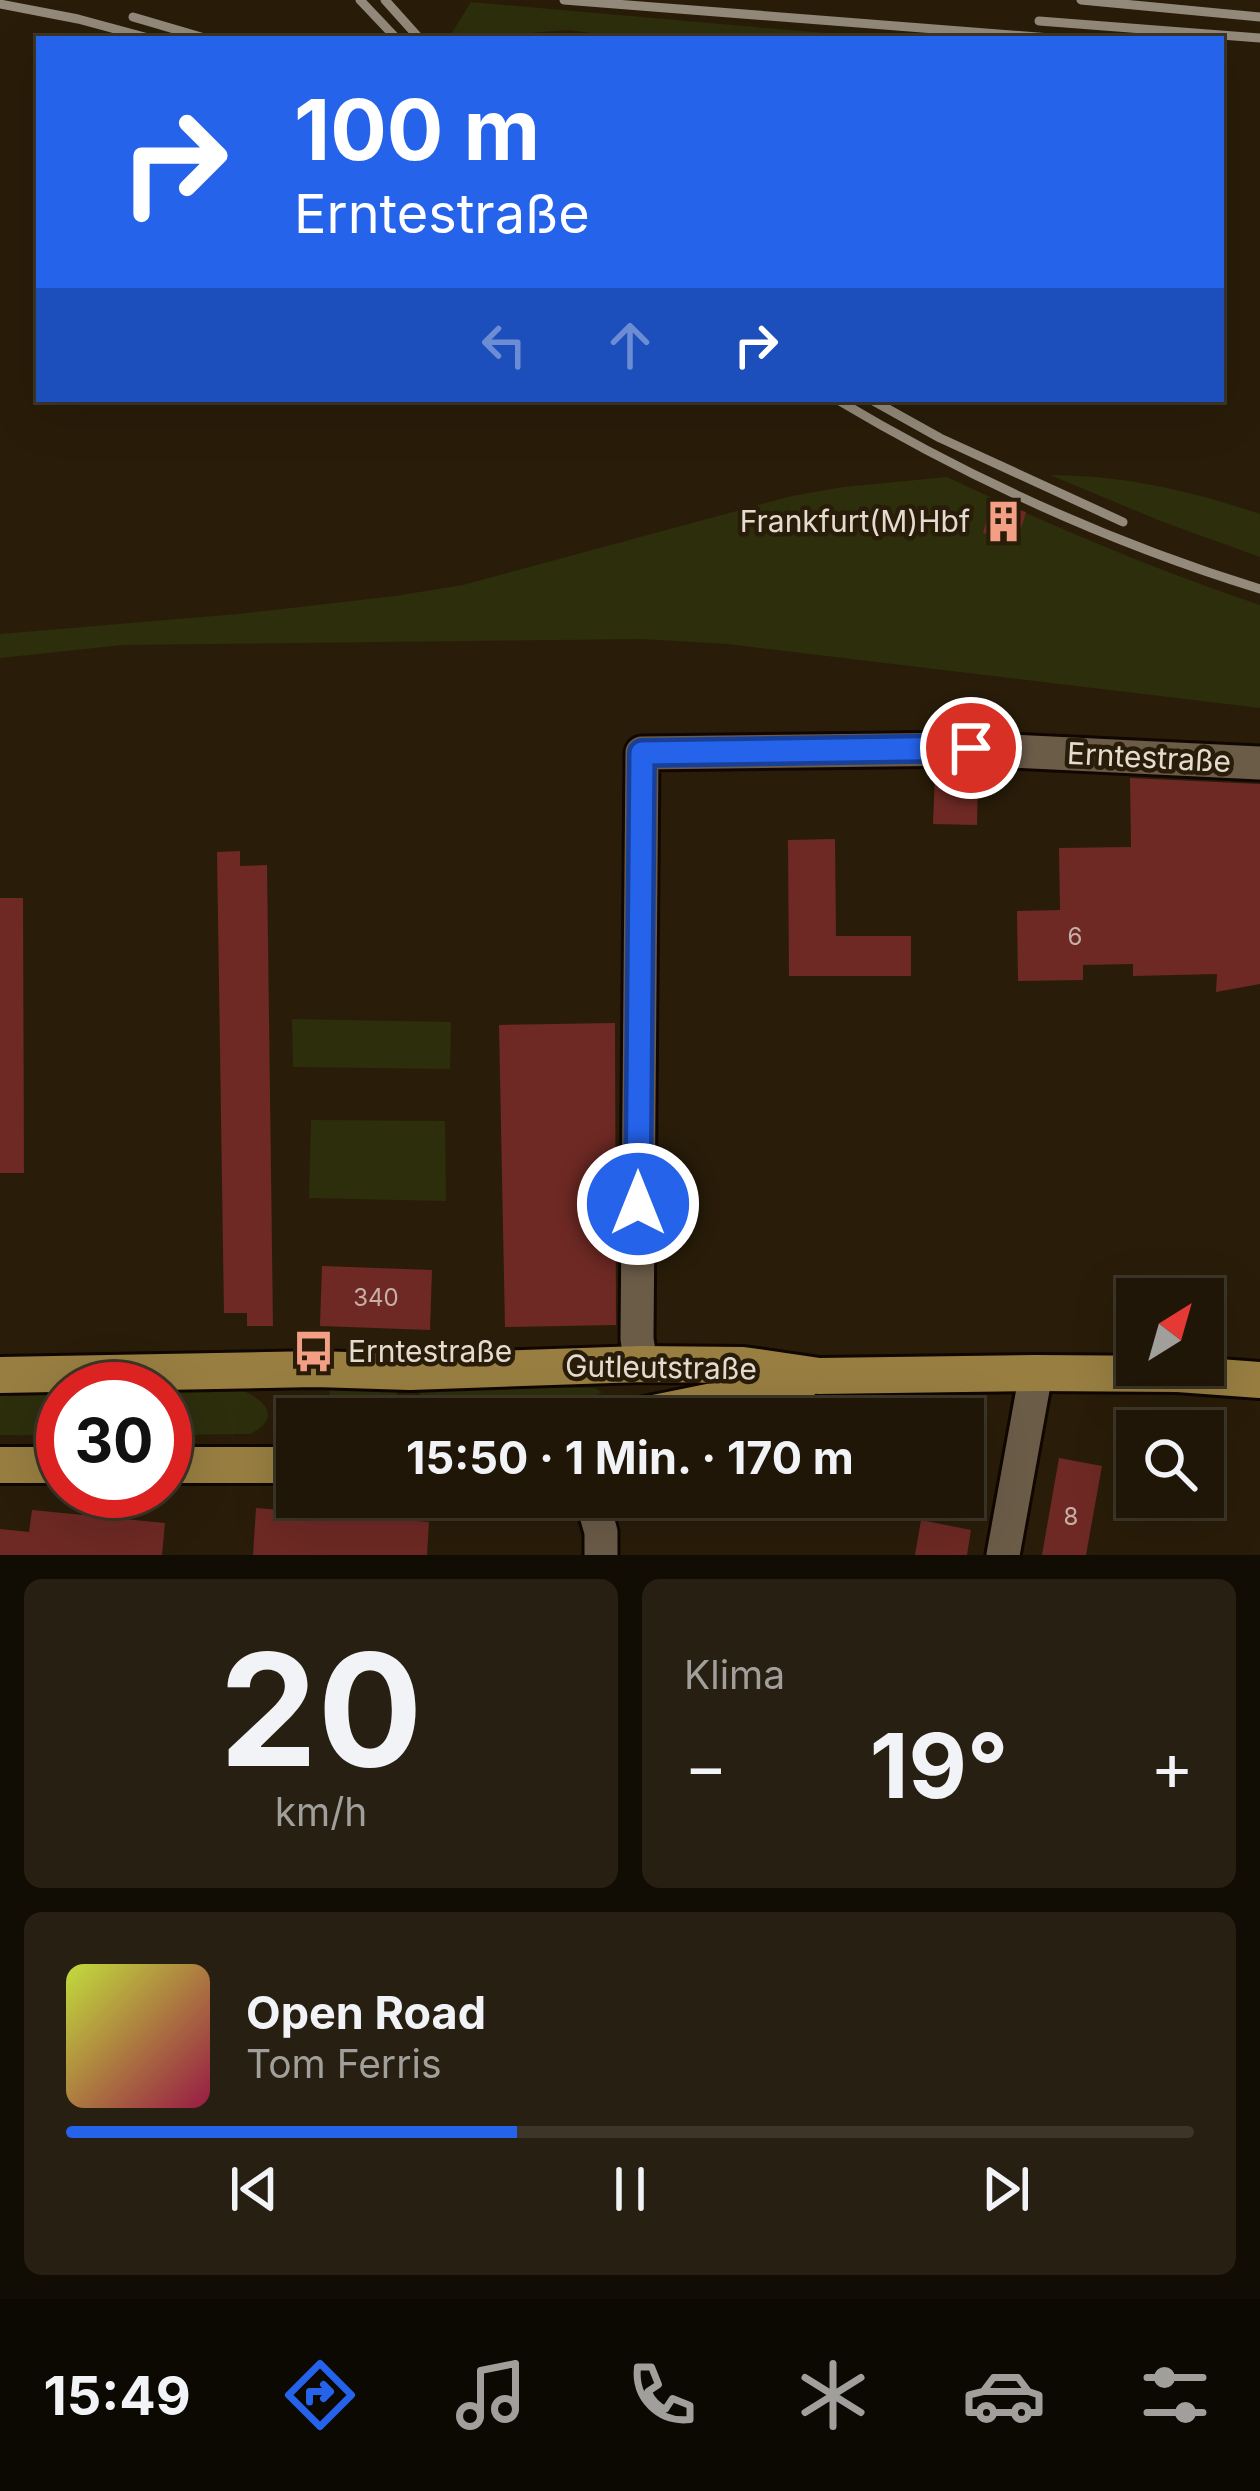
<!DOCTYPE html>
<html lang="de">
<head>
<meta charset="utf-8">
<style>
  body { margin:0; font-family:Inter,sans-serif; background:#271f11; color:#f1f3f6; height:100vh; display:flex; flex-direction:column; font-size:45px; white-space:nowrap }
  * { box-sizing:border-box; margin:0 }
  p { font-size:39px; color:#a19f9b }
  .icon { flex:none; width:66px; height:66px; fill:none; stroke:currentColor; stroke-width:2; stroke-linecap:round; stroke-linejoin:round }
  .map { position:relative; height:1555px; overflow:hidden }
  .drawer { display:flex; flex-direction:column; gap:24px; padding:24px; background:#110c04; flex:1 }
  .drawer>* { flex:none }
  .banner { position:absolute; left:36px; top:36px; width:1188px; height:366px; border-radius:0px; box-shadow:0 12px 48px #0002,0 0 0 3px #3c3528; background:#2563eb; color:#fff; overflow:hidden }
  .needle { width:78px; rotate:37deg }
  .controls { position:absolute; left:1116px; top:1278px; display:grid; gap:24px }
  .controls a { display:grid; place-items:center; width:108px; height:108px; border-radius:0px; background:#1f1607; box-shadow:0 12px 48px #0002,0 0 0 3px #3c3528; font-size:60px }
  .speed { position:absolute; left:36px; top:1362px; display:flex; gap:24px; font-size:60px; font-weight:700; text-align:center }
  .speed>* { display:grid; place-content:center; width:156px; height:156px; border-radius:50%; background:#1f1607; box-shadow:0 12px 48px #0002,0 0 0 3px #3c3528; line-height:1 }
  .speed .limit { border:18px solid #d22; background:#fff; color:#111 }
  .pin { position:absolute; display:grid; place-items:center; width:102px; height:102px; color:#fff; margin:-51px; border:6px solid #fff; border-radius:50%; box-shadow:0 3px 12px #0007 }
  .me { position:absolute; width:132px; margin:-66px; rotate:0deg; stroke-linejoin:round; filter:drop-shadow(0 0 9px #0008) }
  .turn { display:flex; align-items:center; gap:42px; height:252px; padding:0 60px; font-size:54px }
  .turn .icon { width:156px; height:156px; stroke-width:2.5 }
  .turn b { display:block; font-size:84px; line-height:102px }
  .lanes { display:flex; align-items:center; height:114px; padding:0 60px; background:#0003; justify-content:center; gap:60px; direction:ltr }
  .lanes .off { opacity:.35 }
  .big { font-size:90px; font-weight:700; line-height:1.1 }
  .drawer .card { flex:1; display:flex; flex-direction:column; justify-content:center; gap:18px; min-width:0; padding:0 42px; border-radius:18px; background:#271f11 }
  .drawer .dial { align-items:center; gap:0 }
  .dial b { font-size:156px; line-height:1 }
  .song { display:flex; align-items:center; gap:36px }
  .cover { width:144px; height:144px; border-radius:18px; background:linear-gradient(135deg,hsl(70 70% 55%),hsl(340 70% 35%)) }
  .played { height:12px; border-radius:6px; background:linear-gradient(90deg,#2563eb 40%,#3c3528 40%) }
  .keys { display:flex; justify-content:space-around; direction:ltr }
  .heat { display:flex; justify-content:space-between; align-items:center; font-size:66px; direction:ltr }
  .drawer .tiles { flex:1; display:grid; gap:24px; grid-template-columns:1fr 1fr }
  .card:last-child { grid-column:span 2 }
  .trip { position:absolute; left:276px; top:1398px; width:708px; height:120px; border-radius:0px; background:#1f1607; box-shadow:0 12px 48px #0002,0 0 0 3px #3c3528; font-weight:700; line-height:120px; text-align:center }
  .tabs { display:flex; height:192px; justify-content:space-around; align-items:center; background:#0c0903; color:#a19f9b }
  .tabs .icon { width:84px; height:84px }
  .tabs .on { color:#2563eb }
  .tabs b { font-size:54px; color:#f1f3f6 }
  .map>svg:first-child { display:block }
</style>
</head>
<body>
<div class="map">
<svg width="1260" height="1555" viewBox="0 0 1260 1555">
  <rect width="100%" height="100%" fill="#291d09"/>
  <g fill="#2c2e0c">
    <polygon points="471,2 893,39 640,39 567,30 518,34 518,39 448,39"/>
    <path d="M1050 475C1122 475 1192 491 1260 514V557L1163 522Z"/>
    <path d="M947 477C1050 525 1152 569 1260 605V708L727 644 642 639 123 645 0 658V634L238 614 395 596 463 585 792 496 843 487Z"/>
    <polygon points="292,1019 451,1022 450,1069 293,1067"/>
    <polygon points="311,1120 445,1121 446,1201 309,1198"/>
    <polygon points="420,1385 595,1388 602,1392 592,1399 491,1419 421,1419"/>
    <path d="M0 1388H235C261 1396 286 1416 250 1434L165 1435V1389H63V1435H0Z"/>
    <polygon points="329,1389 397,1389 398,1419 325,1419 330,1400"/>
  </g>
  <g fill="#6e2924">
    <polygon points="992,502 1026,512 1017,542 983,533"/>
    <polygon points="935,774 978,776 977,825 933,824"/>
    <polygon points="1130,778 1260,784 1260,984 1216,992 1217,974 1133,976 1133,964 1083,965 1083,980 1018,981 1017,911 1060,910 1059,848 1131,847"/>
    <polygon points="835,839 836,936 911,936 911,976 789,976 788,840"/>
    <polygon points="240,851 240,866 267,865 273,1326 247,1326 247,1313 224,1313 217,852"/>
    <polygon points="0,898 23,898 24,1173 0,1173"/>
    <polygon points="615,1023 616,1325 505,1327 499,1025"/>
    <polygon points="322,1266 432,1270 430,1330 320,1326"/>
    <polygon points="1059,1458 1102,1466 1086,1555 1042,1555"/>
    <polygon points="256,1508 429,1522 427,1555 253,1555"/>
    <polygon points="32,1510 165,1523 162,1555 0,1555 0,1529 29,1532"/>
    <polygon points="921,1520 971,1530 967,1555 915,1555"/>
  </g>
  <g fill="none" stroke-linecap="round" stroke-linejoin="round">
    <defs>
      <g id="minor">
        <polyline points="641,1364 637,1339 642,753 971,749 1260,763"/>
        <polyline points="591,1497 601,1532 601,1555"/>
        <polyline points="1003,1555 1036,1373"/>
      </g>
      <g id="major">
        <polyline points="0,1375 316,1369 410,1372 641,1364 743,1365 819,1376 1036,1373 1178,1374 1260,1380"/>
        <polyline points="625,1419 748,1394 804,1380"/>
        <polyline points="0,1465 63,1465"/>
        <polyline points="165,1465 297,1465"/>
      </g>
    </defs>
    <use href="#minor" stroke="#110700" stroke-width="39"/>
    <use href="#major" stroke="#110700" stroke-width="42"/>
    <use href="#minor" stroke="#6b5c48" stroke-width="33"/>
    <use href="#major" stroke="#987e41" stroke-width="36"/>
    <g stroke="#948a7b" stroke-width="9">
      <polyline points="360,0 397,39"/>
      <polyline points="385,0 420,39"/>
      <polyline points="564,0 1063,39"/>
      <polyline points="1081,0 1260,17"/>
      <polyline points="0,4 78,19 152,39"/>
      <polyline points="133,17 208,39"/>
      <polyline points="1039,21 1260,38"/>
      <path d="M836 399C970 479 1111 543 1260 589"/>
      <polyline points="870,399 940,438 1123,522"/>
    </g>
  </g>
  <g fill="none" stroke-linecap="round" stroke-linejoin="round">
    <defs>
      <polyline id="route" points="638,1204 642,753 971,748"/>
    </defs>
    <use href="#route" stroke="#184099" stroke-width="30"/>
    <use href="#route" stroke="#2563eb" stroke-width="21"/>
  </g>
  <defs>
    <symbol id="building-bare" viewBox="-9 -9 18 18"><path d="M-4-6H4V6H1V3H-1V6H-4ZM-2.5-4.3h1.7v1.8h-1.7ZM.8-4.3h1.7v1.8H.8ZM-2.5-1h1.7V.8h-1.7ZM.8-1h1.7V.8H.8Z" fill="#f39f85" stroke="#291d09" stroke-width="2.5" paint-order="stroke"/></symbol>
    <symbol id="bus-bare" viewBox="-9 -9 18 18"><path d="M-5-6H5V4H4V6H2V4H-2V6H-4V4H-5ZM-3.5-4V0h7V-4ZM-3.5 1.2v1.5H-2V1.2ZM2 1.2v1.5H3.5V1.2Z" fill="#f39f85" stroke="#291d09" stroke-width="2.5" paint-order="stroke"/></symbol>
  </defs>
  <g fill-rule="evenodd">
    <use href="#building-bare" x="974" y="492" width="59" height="59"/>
    <use href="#bus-bare" x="284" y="1322" width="59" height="59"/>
  </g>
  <g text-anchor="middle" stroke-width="9" stroke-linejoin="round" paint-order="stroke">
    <g font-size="24" fill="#c6afa5">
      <text x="1075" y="945">6</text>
      <text x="376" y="1306">340</text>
      <text x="1071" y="1525">8</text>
    </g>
    <g font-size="30" fill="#e4dcd0" stroke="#291d09" text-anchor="end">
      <text x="970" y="532">Frankfurt(M)Hbf</text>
      <text x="348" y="1362" text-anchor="start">Erntestraße</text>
    </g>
    <g font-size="30" fill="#e4dcd0" stroke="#291d09">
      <text transform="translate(1149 758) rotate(3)" y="10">Erntestraße</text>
      <text transform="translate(661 1368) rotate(1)" y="10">Gutleutstraße</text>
    </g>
  </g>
</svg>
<div class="controls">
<a><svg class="needle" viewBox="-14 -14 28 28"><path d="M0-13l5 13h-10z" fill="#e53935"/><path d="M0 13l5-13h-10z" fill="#a19f9b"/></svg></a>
<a><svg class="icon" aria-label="search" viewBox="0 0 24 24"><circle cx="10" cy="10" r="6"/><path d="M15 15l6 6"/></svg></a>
</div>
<div class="speed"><div class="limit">30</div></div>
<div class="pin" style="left:971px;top:748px;background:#d93025"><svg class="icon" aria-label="arrive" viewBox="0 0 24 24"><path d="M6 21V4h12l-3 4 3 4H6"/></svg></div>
<svg class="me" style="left:638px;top:1204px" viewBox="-20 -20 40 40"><circle r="17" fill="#2563eb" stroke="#fff" stroke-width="3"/><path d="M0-11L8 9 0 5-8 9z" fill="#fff"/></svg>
<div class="trip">15:50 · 1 Min. · 170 m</div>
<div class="banner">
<div class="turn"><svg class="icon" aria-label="right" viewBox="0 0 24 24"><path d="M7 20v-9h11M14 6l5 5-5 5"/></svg><div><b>100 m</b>Erntestraße</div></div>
<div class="lanes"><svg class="icon off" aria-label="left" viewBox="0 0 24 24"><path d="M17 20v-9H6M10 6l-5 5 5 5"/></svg><svg class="icon off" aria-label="ahead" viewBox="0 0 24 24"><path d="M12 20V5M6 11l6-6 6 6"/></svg><svg class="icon" aria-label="right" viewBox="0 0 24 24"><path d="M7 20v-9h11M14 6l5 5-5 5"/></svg></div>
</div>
</div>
<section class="drawer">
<div class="tiles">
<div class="card dial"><b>20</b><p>km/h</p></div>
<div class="card"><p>Klima</p>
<div class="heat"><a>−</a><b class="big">19°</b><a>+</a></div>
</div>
<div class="card">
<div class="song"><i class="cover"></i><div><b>Open Road</b><p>Tom Ferris</p></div></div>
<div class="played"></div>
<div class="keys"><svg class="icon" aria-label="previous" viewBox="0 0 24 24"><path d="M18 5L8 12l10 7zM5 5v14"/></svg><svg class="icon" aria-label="pause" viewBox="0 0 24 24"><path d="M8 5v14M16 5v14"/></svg><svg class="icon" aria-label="next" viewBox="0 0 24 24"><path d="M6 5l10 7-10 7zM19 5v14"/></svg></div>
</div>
</div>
</section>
<nav class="tabs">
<b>15:49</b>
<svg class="icon on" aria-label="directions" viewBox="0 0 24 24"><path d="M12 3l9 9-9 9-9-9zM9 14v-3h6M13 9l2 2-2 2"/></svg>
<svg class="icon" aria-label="music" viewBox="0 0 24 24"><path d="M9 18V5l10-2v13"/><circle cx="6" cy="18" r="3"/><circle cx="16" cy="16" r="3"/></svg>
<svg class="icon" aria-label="phone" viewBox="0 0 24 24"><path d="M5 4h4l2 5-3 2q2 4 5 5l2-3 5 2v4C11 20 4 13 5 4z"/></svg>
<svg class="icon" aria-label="climate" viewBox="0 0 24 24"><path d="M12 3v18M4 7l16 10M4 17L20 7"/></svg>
<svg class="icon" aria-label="car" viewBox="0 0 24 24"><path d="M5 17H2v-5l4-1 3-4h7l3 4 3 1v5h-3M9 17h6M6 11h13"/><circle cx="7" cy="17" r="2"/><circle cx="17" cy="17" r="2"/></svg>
<svg class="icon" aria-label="filters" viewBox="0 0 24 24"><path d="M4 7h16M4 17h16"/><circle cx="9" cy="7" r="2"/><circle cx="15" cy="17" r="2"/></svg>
</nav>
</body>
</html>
